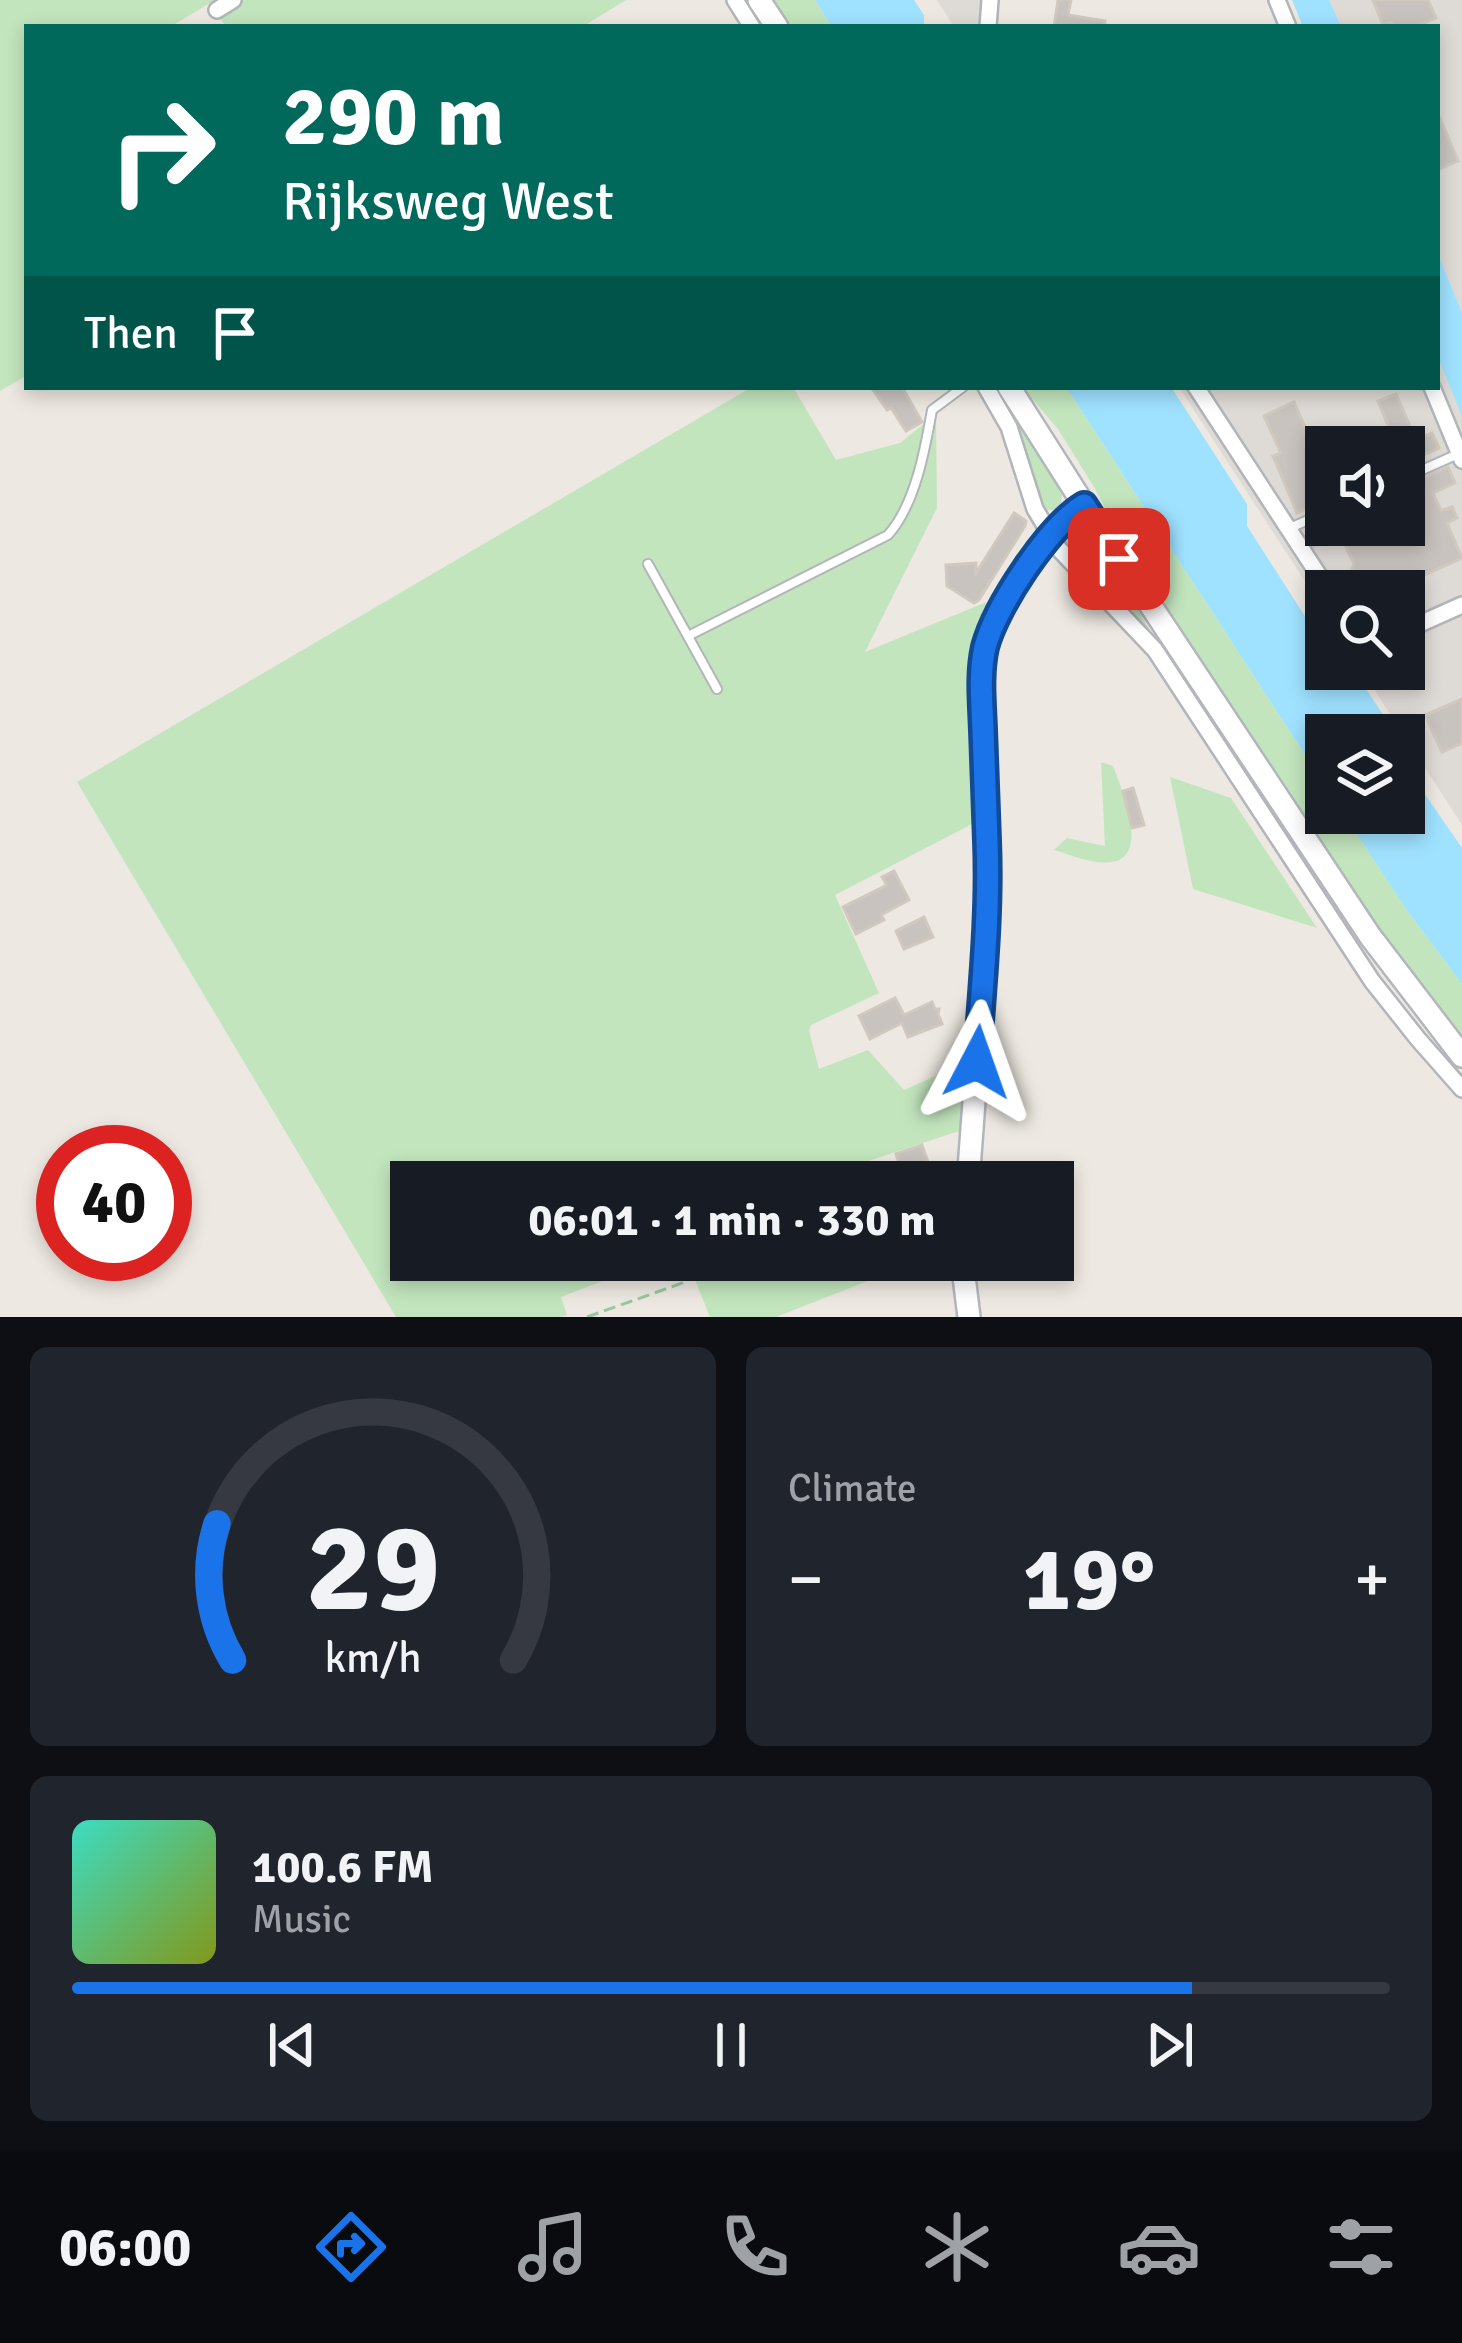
<!DOCTYPE html>
<html lang="en">
<head>
<meta charset="utf-8">
<style>
  body { margin:0; font-family:Signika,sans-serif; background:#20242c; color:#f1f3f6; height:100vh; display:flex; flex-direction:column; font-size:45px; white-space:nowrap }
  * { box-sizing:border-box; margin:0 }
  p { font-size:39px; color:#9ea1a6 }
  .icon { flex:none; width:66px; height:66px; fill:none; stroke:currentColor; stroke-width:2; stroke-linecap:round; stroke-linejoin:round }
  .map { position:relative; height:1317px; overflow:hidden }
  .details { display:flex; flex-direction:column; gap:30px; padding:30px; background:#0d0f14; flex:1 }
  .details>* { flex:none }
  .guide { position:absolute; left:24px; top:24px; width:1416px; height:366px; border-radius:0px; box-shadow:0 6px 18px #0003; background:#00695c; color:#fff; overflow:hidden }
  .buttons { position:absolute; left:1305px; top:426px; display:grid; gap:24px }
  .buttons a { display:grid; place-items:center; width:120px; height:120px; border-radius:0px; background:#171b24; box-shadow:0 6px 18px #0003; font-size:60px }
  .speed { position:absolute; left:36px; top:1125px; display:flex; gap:24px; font-size:60px; font-weight:700; text-align:center }
  .speed>* { display:grid; place-content:center; width:156px; height:156px; border-radius:50%; background:#171b24; box-shadow:0 6px 18px #0003; line-height:1 }
  .speed .limit { border:18px solid #d22; background:#fff; color:#111 }
  .pin { position:absolute; display:grid; place-items:center; width:102px; height:102px; color:#fff; margin:-51px; border-radius:24px; box-shadow:0 6px 18px #0006 }
  .me { position:absolute; width:132px; margin:-66px; rotate:4deg; stroke-linejoin:round; filter:drop-shadow(0 0 9px #0008) }
  .turn { display:flex; align-items:center; gap:42px; height:252px; padding:0 60px; font-size:54px }
  .turn .icon { width:156px; height:156px; stroke-width:2.5 }
  .turn b { display:block; font-size:84px; line-height:102px }
  .then { display:flex; align-items:center; height:114px; padding:0 60px; background:#0003; gap:24px; font-size:45px }
  .big { font-size:90px; font-weight:700; line-height:1.1 }
  .details .card { flex:1; display:flex; flex-direction:column; justify-content:center; gap:18px; min-width:0; padding:0 42px; border-radius:18px; background:#20242c }
  .details .dial { align-items:center; gap:0 }
  .dial svg { height:312px; overflow:visible; fill:none; stroke:#363941; stroke-width:7; stroke-linecap:round; text-anchor:middle }
  .dial text { fill:#f1f3f6; stroke:none }
  .song { display:flex; align-items:center; gap:36px }
  .cover { width:144px; height:144px; border-radius:18px; background:linear-gradient(135deg,hsl(170 70% 55%),hsl(70 70% 35%)) }
  .played { height:12px; border-radius:6px; background:linear-gradient(90deg,#1a73e8 85%,#363941 85%) }
  .keys { display:flex; justify-content:space-around; direction:ltr }
  .heat { display:flex; justify-content:space-between; align-items:center; font-size:66px; direction:ltr }
  .details .tiles { flex:1; display:grid; gap:30px; grid-template-columns:1fr 1fr }
  .card:last-child { grid-column:span 2 }
  .trip { position:absolute; left:390px; top:1161px; width:684px; height:120px; border-radius:0px; background:#171b24; box-shadow:0 6px 18px #0003; font-weight:700; line-height:120px; text-align:center }
  .tabs { display:flex; height:192px; justify-content:space-around; align-items:center; background:#090b0e; color:#9ea1a6 }
  .tabs .icon { width:84px; height:84px }
  .tabs .active { color:#1a73e8 }
  .tabs b { font-size:54px; color:#f1f3f6 }
  .map>svg:first-child { display:block }
</style>
</head>
<body>
<div class="map">
<svg width="1462" height="1317" viewBox="0 0 1462 1317">
  <rect width="100%" height="100%" fill="#ede8e1"/>
  <g fill="#dedad6" fill-rule="evenodd">
    <polygon points="937,0 988,0 987,27 954,27"/>
    <path d="M1320 0H1462V825L1361 669H1404V591H1326V614L1179 387H1437V27H1332ZM1326 447H1404V525H1326Z"/>
  </g>
  <g fill="#c2e5bd">
    <polygon points="0,0 215,0 170,27 27,27 27,375 0,391"/>
    <polygon points="244,0 626,0 582,27 226,27 219,16"/>
    <polygon points="770,0 815,0 832,27 788,27"/>
    <path d="M752 387H793L836 460 900 443 936 414 937 508 865 652 994 599C961 667 973 750 974 823L835 895 879 993 811 1025 809 1031 819 1069 868 1050 904 1090 967 1062 962 1130 847 1168 851 1182H411V1260H657L561 1297 567 1315 561 1317H396L77 782Z"/>
    <polygon points="1022,387 1066,387 1326,787 1326,813 1343,813 1408,912 1462,984 1462,1044 1408,976 1177,627 1121,539 1094,487 1058,429"/>
    <polygon points="1005,403 1062,494 1061,503 1054,510 1045,510"/>
    <polygon points="1072,529 1081,529 1096,540 1153,636 1062,542 1065,532"/>
    <path d="M1101 762 1113 766C1121 787 1151 856 1112 862 1093 865 1072 855 1054 850L1067 838 1105 846Z"/>
    <polygon points="1170,777 1231,798 1317,928 1193,889"/>
    <polygon points="687,1260 888,1260 890,1269 888,1273 776,1317 710,1317"/>
  </g>
  <g fill="#9fe2ff">
    <polygon points="815,0 914,0 924,15 924,27 832,27"/>
    <polygon points="1292,0 1329,0 1341,27 1303,27"/>
    <polygon points="1437,252 1462,313 1462,416 1437,355"/>
    <polygon points="1066,387 1171,387 1247,504 1247,526 1326,649 1326,669 1340,669 1351,685 1366,689 1394,731 1393,735 1326,735 1326,787"/>
    <polygon points="1404,764 1462,848 1462,984 1408,912 1343,813 1404,813"/>
  </g>
  <g fill="#c8c3be" stroke="#d1c9bf" stroke-width="3">
    <polygon points="1058,0 1071,0 1068,15 1105,21 1104,27 1054,27"/>
    <polygon points="1373,0 1428,0 1436,18 1414,27 1394,27 1391,22 1383,25"/>
    <polygon points="1437,111 1458,161 1437,170"/>
    <polygon points="871,387 902,387 922,422 906,431 891,408 887,410"/>
    <polygon points="1396,394 1416,440 1432,433 1439,448 1404,464 1404,447 1397,447 1378,401"/>
    <polygon points="1294,402 1326,474 1326,500 1297,513 1273,456 1281,453 1264,416"/>
    <polygon points="1448,467 1455,483 1433,493 1441,511 1452,507 1457,518 1447,523 1462,558 1389,591 1367,591 1361,579 1354,578 1350,573 1354,564 1340,534 1314,546 1309,538 1306,531 1326,522 1326,525 1404,525 1404,487"/>
    <polygon points="1014,513 1026,521 1025,526 979,600 974,603 947,586 946,565 976,563 976,573"/>
    <polygon points="1462,699 1462,743 1442,752 1425,715"/>
    <polygon points="1133,788 1144,825 1132,828 1123,791"/>
    <polygon points="894,871 909,900 881,915 884,920 856,934 843,907 887,885 882,877"/>
    <polygon points="924,917 933,937 904,949 896,931"/>
    <polygon points="895,998 904,1015 932,1002 935,1009 939,1009 938,1014 942,1024 908,1037 902,1023 870,1039 859,1016"/>
    <polygon points="922,1145 928,1162 902,1171 896,1154"/>
  </g>
  <g fill="none" stroke-linecap="round" stroke-linejoin="round">
    <defs>
      <g id="lane">
        <polyline points="1404,478 1458,454"/>
        <polyline points="1290,528 1326,512"/>
        <polyline points="648,564 717,689"/>
        <path d="M688 636 888 535C915 505 925 450 932 410L963 387"/>
      </g>
      <g id="street">
        <polyline points="735,0 752,27"/>
        <polyline points="1277,0 1288,27"/>
        <polyline points="217,10 233,0"/>
        <polyline points="988,27 990,0"/>
        <polyline points="986,387 1009,427 1035,509 1059,549 1155,650 1372,981 1418,1039 1462,1089"/>
        <polyline points="1196,387 1329,591"/>
        <polyline points="1432,387 1462,460"/>
        <polyline points="1404,631 1462,605"/>
      </g>
      <g id="secondary">
        <polyline points="759,0 777,27"/>
        <polyline points="1009,387 1084,505 1370,936 1462,1056"/>
        <path d="M968 1182 986 942 988 848 982 663C991 613 1040 532 1084 505"/>
        <polyline points="962,1260 969,1317"/>
      </g>
    </defs>
    <use href="#lane" stroke="#b2b5b9" stroke-width="12"/>
    <use href="#street" stroke="#b2b5b9" stroke-width="20"/>
    <use href="#secondary" stroke="#b3b7bc" stroke-width="26"/>
    <polyline stroke="#98c89f" stroke-width="3" stroke-dasharray="12 6" stroke-linecap="butt" points="587,1317 685,1282"/>
    <use href="#lane" stroke="#fff" stroke-width="8"/>
    <use href="#street" stroke="#fff" stroke-width="15"/>
    <use href="#secondary" stroke="#fff" stroke-width="21"/>
  </g>
  <g fill="none" stroke-linecap="round" stroke-linejoin="round">
    <defs>
      <path id="route" d="M977 1062C982 988 990 915 987 841 986 804 984 767 983 730 982 702 979 674 985 647 996 606 1048 527 1084 505L1119 559"/>
    </defs>
    <use href="#route" stroke="#114b97" stroke-width="30"/>
    <use href="#route" stroke="#1a73e8" stroke-width="21"/>
  </g>
</svg>
<div class="buttons">
<a><svg class="icon" aria-label="sound" viewBox="0 0 24 24"><path d="M4 9h4l5-4v14l-5-4H4zM17 9q2 3 0 6"/></svg></a>
<a><svg class="icon" aria-label="search" viewBox="0 0 24 24"><circle cx="10" cy="10" r="6"/><path d="M15 15l6 6"/></svg></a>
<a><svg class="icon" aria-label="layers" viewBox="0 0 24 24"><path d="M12 4l9 5-9 5-9-5zM3 14l9 5 9-5"/></svg></a>
</div>
<div class="speed"><div class="limit">40</div></div>
<div class="pin" style="left:1119px;top:559px;background:#d93025"><svg class="icon" aria-label="arrive" viewBox="0 0 24 24"><path d="M6 21V4h12l-3 4 3 4H6"/></svg></div>
<svg class="me" style="left:977px;top:1062px" viewBox="-20 -20 40 40"><path d="M0-17L14 15 0 8-14 15z" fill="#1a73e8" stroke="#fff" stroke-width="4"/></svg>
<div class="trip">06:01 · 1 min · 330 m</div>
<div class="guide">
<div class="turn"><svg class="icon" aria-label="right" viewBox="0 0 24 24"><path d="M7 20v-9h11M14 6l5 5-5 5"/></svg><div><b>290 m</b>Rijksweg West</div></div>
<div class="then">Then<svg class="icon" aria-label="arrive" viewBox="0 0 24 24"><path d="M6 21V4h12l-3 4 3 4H6"/></svg></div>
</div>
</div>
<section class="details">
<div class="tiles">
<div class="card dial"><svg viewBox="0 0 100 80">
<path d="M14 69A42 42 0 1 1 86 69"/>
<path d="M14 69A42 42 0 0 1 10 34" stroke="#1a73e8"/>
<text x="50" y="56" font-size="32" font-weight="700">29</text>
<text x="50" y="72" font-size="11">km/h</text>
</svg></div>
<div class="card"><p>Climate</p>
<div class="heat"><a>−</a><b class="big">19°</b><a>+</a></div>
</div>
<div class="card">
<div class="song"><i class="cover"></i><div><b>100.6 FM</b><p>Music</p></div></div>
<div class="played"></div>
<div class="keys"><svg class="icon" aria-label="previous" viewBox="0 0 24 24"><path d="M18 5L8 12l10 7zM5 5v14"/></svg><svg class="icon" aria-label="pause" viewBox="0 0 24 24"><path d="M8 5v14M16 5v14"/></svg><svg class="icon" aria-label="next" viewBox="0 0 24 24"><path d="M6 5l10 7-10 7zM19 5v14"/></svg></div>
</div>
</div>
</section>
<nav class="tabs">
<b>06:00</b>
<svg class="icon active" aria-label="directions" viewBox="0 0 24 24"><path d="M12 3l9 9-9 9-9-9zM9 14v-3h6M13 9l2 2-2 2"/></svg>
<svg class="icon" aria-label="music" viewBox="0 0 24 24"><path d="M9 18V5l10-2v13"/><circle cx="6" cy="18" r="3"/><circle cx="16" cy="16" r="3"/></svg>
<svg class="icon" aria-label="phone" viewBox="0 0 24 24"><path d="M5 4h4l2 5-3 2q2 4 5 5l2-3 5 2v4C11 20 4 13 5 4z"/></svg>
<svg class="icon" aria-label="climate" viewBox="0 0 24 24"><path d="M12 3v18M4 7l16 10M4 17L20 7"/></svg>
<svg class="icon" aria-label="car" viewBox="0 0 24 24"><path d="M5 17H2v-5l4-1 3-4h7l3 4 3 1v5h-3M9 17h6M6 11h13"/><circle cx="7" cy="17" r="2"/><circle cx="17" cy="17" r="2"/></svg>
<svg class="icon" aria-label="filters" viewBox="0 0 24 24"><path d="M4 7h16M4 17h16"/><circle cx="9" cy="7" r="2"/><circle cx="15" cy="17" r="2"/></svg>
</nav>
</body>
</html>
